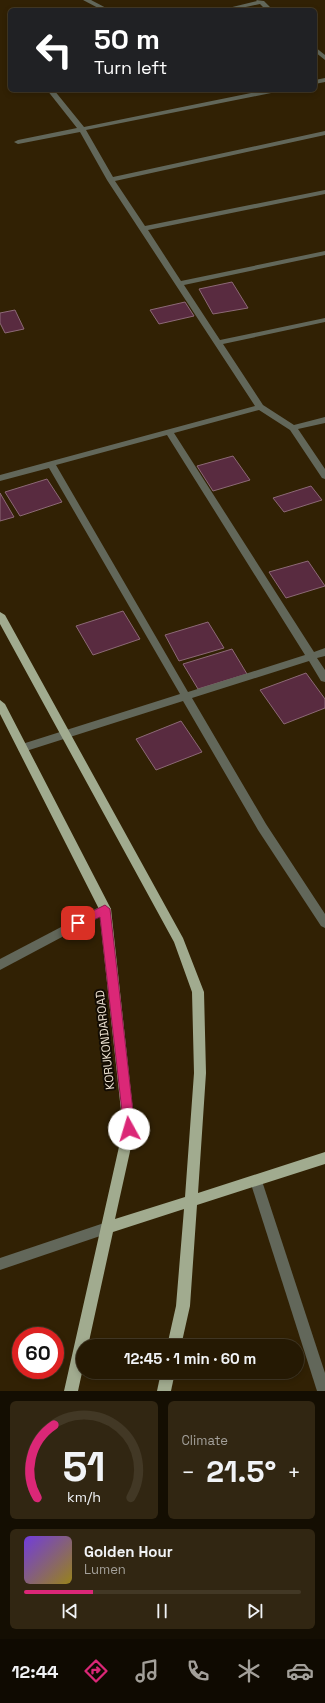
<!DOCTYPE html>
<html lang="en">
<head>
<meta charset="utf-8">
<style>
  body { margin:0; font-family:"Space Grotesk",sans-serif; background:#312612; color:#f1f3f6; height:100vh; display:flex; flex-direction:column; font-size:15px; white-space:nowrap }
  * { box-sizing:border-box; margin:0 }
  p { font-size:13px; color:#a3a09a }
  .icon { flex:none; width:22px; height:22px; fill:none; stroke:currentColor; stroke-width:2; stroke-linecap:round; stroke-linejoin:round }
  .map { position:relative; height:1391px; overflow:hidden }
  .sheet { display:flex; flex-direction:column; gap:10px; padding:10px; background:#140e02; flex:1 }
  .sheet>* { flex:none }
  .hud { position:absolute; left:8px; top:8px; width:309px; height:84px; border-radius:6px; box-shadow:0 2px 6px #0003,0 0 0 1px #423825; background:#202124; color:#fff; overflow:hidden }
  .speed { position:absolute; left:12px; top:1327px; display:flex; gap:8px; font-size:20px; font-weight:700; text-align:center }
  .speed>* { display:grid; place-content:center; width:52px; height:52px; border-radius:50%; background:#251903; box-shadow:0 2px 6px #0003,0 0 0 1px #423825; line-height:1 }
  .speed .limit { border:6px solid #d22; background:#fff; color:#111 }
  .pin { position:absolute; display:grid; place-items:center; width:34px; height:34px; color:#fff; margin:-17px; border-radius:8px; box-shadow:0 2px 6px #0006 }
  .me { position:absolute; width:44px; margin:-22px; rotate:354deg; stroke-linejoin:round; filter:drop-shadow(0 0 3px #0008) }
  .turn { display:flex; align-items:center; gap:14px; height:84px; padding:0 20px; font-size:18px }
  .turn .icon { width:52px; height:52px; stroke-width:2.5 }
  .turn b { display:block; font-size:28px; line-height:34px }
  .big { font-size:30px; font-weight:700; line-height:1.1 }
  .sheet .widget { flex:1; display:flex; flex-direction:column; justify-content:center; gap:6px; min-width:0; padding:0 14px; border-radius:6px; background:#312612 }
  .sheet .dial { align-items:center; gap:0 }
  .dial svg { height:104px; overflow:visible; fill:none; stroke:#423825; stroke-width:7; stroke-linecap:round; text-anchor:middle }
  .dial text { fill:#f1f3f6; stroke:none }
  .song { display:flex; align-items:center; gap:12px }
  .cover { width:48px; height:48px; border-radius:6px; background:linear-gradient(135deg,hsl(260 70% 55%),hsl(50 70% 35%)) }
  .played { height:4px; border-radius:2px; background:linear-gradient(90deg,#db2777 25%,#423825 25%) }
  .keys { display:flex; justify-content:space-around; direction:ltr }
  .heat { display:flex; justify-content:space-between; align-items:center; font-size:22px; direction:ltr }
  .sheet .tiles { flex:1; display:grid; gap:10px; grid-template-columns:1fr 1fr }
  .widget:last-child { grid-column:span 2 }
  .trip { position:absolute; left:76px; top:1339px; width:228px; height:40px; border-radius:20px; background:#251903; box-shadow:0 2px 6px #0003,0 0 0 1px #423825; font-weight:700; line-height:40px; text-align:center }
  .dock { display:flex; height:64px; justify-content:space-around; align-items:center; background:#0f0a01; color:#a3a09a }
  .dock .icon { width:28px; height:28px }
  .dock .active { color:#db2777 }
  .dock b { font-size:18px; color:#f1f3f6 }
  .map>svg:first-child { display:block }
</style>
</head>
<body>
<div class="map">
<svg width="325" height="1391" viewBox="0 0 325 1391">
  <rect width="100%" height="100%" fill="#312104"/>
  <g fill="#592b40" stroke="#8c6976">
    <polygon points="232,282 248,308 213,314 199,289"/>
    <polygon points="185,302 194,316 159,324 150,310"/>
    <polygon points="15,310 24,329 5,333 0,323 0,313"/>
    <polygon points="233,456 250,480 213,491 197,466"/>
    <polygon points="47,479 62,502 20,516 5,492"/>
    <polygon points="311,486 322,500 284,512 273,498"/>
    <polygon points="0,493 14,517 0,521"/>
    <polygon points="308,561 325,586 286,598 269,572"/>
    <polygon points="123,611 140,639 93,655 76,626"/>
    <polygon points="208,622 224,648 179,661 165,635"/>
    <polygon points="232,649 247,674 198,689 183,664"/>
    <polygon points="306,673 325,699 325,708 284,724 260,690"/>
    <polygon points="181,721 202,752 156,770 136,739"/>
  </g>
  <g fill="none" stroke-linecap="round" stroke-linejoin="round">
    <g fill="#62675a" fill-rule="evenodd">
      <polygon points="83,0 91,0 110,10 102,10"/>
      <polygon points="256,0 264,1 273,10 266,10 260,4 232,10 220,10 257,1"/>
      <polygon points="315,47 325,55 325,60 315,52"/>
      <polygon points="325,78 325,82 315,84 315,80"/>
      <path d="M47 90H54L84 127 266 90H279L276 92 86 130 113 177 325 131V135L115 181 145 226 325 190V194L148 230 181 281 325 251V255L184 285 220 340 325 318V322L223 344 263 405 294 425 325 417V423L298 429 325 469V479L322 478 290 430 259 410 174 433 314 652 325 648V656L317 658 325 670V682L321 681 309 661 192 698 266 824 325 914V928L321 926 258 830 183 701 23 752 19 751 18 748 19 745 180 694 49 468 0 481V475L255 406 107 180 80 132 18 144 14 142 18 140 77 128ZM167 435 305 655 188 692 56 465Z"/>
      <polygon points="105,904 109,906 111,909 109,912 0,970 0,959"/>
      <polygon points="256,1175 260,1177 262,1181 325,1373 325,1391 317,1391 250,1181 252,1177"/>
      <polygon points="107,1222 112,1224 113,1228 112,1232 0,1270 0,1258"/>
    </g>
    <g fill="#a1ab8f" fill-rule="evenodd">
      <polygon points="0,612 5,615 183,938 204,992 206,1073 198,1193 325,1152 325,1164 197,1205 190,1306 181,1346 167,1346 176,1306 184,1209 113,1232 88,1346 83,1346 83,1368 78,1391 64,1391 123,1129 99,909 0,714 0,700 5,704 111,909 135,1129 115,1219 185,1197 194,1073 192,992 174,942 0,624"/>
      <polygon points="161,1372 175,1372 171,1391 157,1391"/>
    </g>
  </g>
  <polygon fill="#db2777" stroke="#8e194d" points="105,905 110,909 135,1129 133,1133 129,1134 125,1133 124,1129 100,917 78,927 73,923 75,920"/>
  <g text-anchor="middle" stroke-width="4" stroke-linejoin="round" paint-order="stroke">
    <g font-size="12" fill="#ede2d2" stroke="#130c03">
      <text transform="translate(105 1040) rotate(-96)" y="4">KORUKONDAROAD</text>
    </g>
  </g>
</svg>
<div class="speed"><div class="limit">60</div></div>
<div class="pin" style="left:78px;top:923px;background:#d93025"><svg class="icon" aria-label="arrive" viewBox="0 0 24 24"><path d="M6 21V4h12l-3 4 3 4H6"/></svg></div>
<svg class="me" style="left:129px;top:1129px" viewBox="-20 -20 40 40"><circle r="19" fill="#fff"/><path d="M0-13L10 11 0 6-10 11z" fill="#db2777"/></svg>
<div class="trip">12:45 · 1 min · 60 m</div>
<div class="hud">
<div class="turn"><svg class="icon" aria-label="left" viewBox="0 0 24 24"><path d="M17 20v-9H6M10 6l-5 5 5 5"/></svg><div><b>50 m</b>Turn left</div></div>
</div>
</div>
<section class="sheet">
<div class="tiles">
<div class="widget dial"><svg viewBox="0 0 100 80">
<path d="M14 69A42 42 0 1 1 86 69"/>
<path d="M14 69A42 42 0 0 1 27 13" stroke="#db2777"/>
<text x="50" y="56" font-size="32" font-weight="700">51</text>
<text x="50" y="72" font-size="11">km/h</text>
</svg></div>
<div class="widget"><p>Climate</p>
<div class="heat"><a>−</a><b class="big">21.5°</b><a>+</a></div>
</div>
<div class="widget">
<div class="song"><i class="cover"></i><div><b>Golden Hour</b><p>Lumen</p></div></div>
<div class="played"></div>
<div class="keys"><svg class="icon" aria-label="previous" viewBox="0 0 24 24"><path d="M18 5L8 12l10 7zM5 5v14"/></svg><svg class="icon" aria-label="pause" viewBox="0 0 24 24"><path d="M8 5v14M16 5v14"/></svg><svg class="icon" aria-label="next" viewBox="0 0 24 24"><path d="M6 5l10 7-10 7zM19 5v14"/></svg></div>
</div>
</div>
</section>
<nav class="dock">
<b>12:44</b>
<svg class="icon active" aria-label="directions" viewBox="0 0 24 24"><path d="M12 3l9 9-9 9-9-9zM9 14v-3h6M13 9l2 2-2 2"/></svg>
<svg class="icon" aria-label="music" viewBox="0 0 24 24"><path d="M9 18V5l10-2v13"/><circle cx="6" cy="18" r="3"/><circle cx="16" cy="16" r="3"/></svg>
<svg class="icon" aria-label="phone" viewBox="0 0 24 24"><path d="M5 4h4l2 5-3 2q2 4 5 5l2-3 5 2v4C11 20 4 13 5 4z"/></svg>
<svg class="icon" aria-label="climate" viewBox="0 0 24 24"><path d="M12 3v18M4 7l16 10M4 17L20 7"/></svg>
<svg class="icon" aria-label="car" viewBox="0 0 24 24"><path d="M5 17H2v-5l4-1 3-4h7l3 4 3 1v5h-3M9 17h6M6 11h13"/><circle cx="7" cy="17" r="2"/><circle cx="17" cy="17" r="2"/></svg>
</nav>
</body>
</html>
